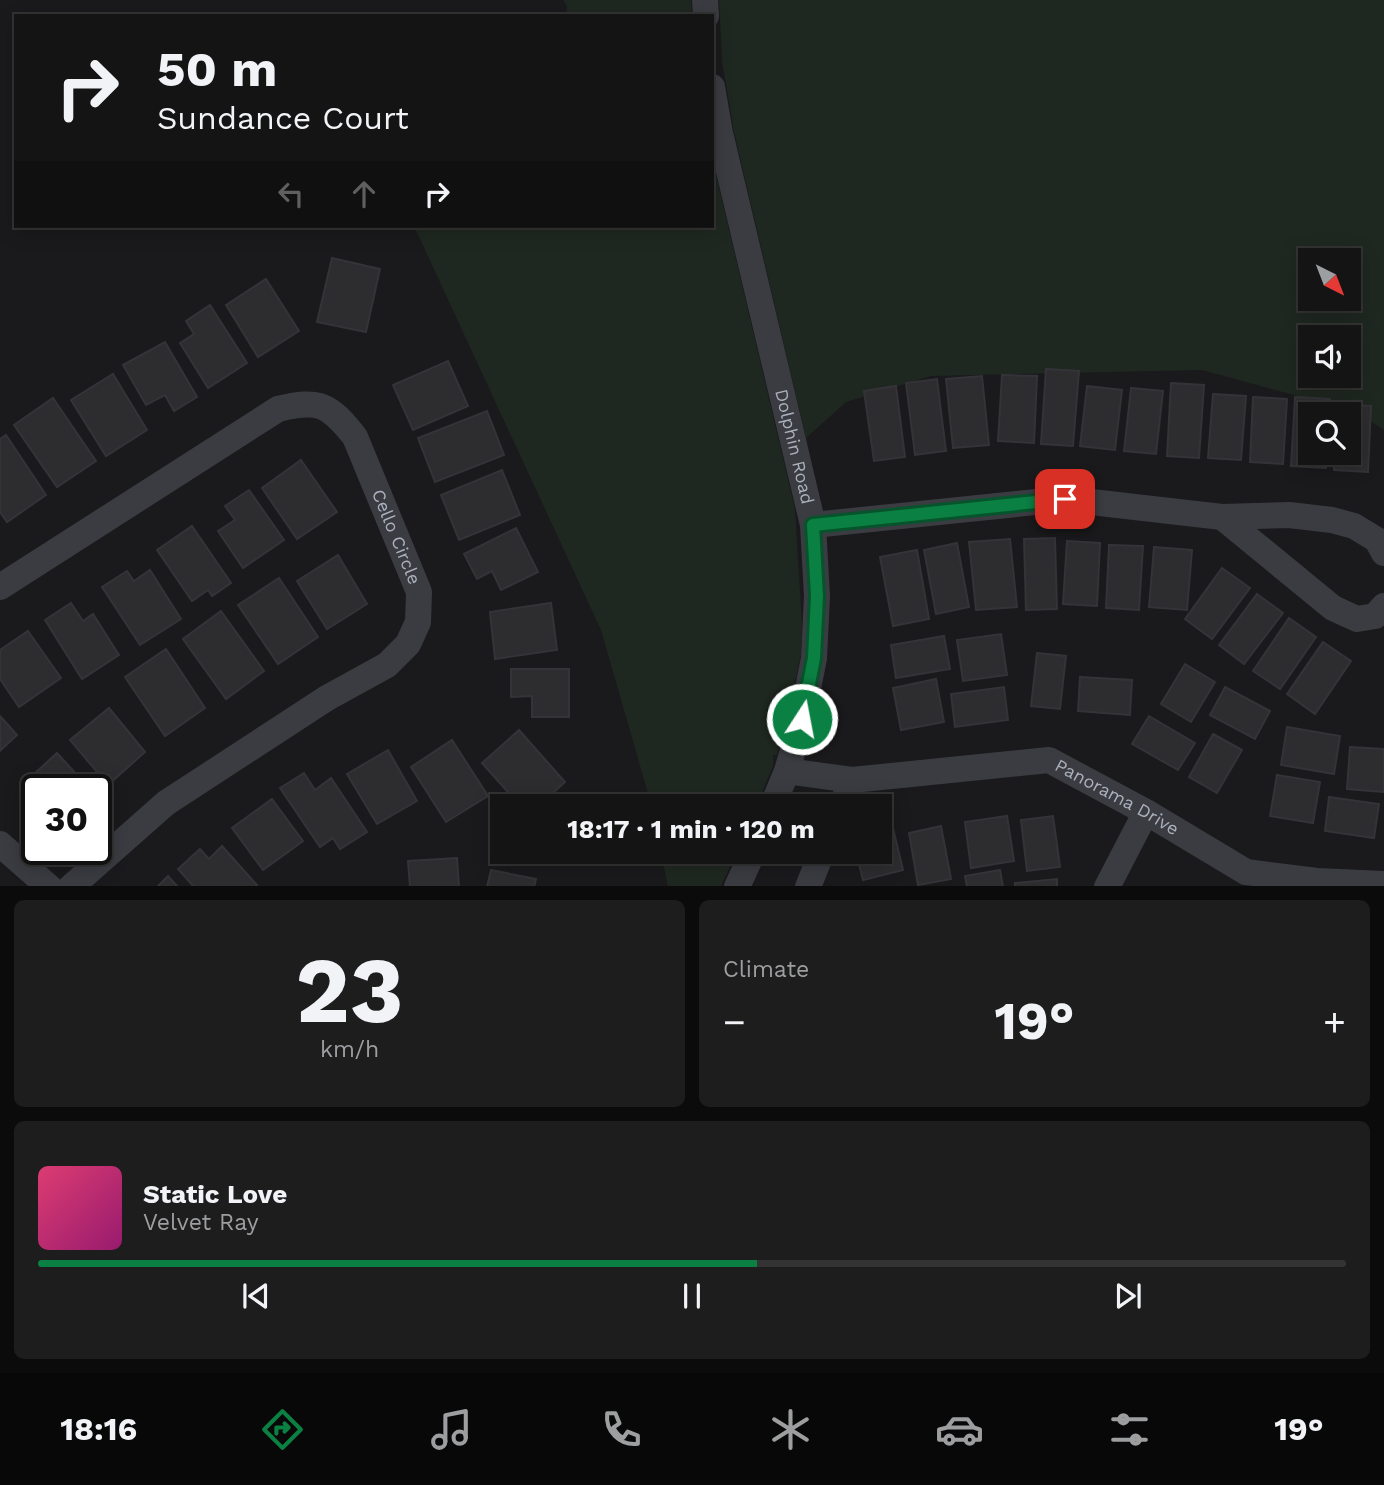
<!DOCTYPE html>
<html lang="en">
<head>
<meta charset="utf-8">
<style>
  body { margin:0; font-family:"Work Sans",sans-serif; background:#1d1d1e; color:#f1f3f6; height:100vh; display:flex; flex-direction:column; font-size:26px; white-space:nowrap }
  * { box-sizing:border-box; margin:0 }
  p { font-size:23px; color:#9d9ea0 }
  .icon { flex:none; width:38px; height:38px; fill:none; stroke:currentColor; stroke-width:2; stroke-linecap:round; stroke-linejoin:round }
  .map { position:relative; height:886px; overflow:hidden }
  .sheet { display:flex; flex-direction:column; gap:14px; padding:14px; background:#0b0b0c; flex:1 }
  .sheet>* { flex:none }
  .hud { position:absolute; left:14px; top:14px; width:700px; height:214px; border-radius:0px; box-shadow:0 4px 18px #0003,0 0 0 2px #333334; background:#141415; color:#f1f3f6; overflow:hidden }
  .needle { width:46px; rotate:138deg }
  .buttons { position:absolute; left:1298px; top:248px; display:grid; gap:14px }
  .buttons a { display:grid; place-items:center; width:63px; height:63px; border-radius:0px; background:#141415; box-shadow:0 4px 18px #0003,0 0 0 2px #333334; font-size:35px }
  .speed { position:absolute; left:21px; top:774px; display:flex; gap:14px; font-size:35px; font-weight:700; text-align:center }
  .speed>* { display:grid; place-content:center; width:91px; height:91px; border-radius:50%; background:#141415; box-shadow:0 4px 18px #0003,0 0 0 2px #333334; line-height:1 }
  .speed .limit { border:4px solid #111; border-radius:10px; background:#fff; color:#111 }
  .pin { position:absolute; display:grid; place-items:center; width:60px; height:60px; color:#fff; margin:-30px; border-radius:14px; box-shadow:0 4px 10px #0006 }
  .me { position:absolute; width:77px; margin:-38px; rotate:11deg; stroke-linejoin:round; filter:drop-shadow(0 0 5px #0008) }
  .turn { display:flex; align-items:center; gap:24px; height:147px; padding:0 28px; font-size:32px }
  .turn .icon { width:91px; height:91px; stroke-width:2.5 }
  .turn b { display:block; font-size:49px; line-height:60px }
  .lanes { display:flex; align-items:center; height:66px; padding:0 28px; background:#0003; justify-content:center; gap:35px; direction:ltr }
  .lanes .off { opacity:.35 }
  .big { font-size:52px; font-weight:700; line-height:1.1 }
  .sheet .widget { flex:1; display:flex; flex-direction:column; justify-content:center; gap:10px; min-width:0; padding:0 24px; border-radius:10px; background:#1d1d1e }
  .sheet .dial { align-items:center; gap:0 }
  .dial b { font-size:91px; line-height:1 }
  .song { display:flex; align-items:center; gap:21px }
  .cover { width:84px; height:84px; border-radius:10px; background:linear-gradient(135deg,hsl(340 70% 55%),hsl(320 70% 35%)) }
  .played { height:7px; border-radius:4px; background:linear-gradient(90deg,#0b8043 55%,#333334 55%) }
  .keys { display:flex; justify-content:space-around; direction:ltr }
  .heat { display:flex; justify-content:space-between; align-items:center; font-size:38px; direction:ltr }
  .sheet .tiles { flex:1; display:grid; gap:14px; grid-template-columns:1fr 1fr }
  .widget:last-child { grid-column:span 2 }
  .trip { position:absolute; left:490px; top:794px; width:402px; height:70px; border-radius:0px; background:#141415; box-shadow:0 4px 18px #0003,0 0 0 2px #333334; font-weight:700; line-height:70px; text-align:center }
  .tabs { display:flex; height:112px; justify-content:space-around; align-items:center; background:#080808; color:#9d9ea0 }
  .tabs .icon { width:49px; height:49px }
  .tabs .active { color:#0b8043 }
  .tabs b { font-size:32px; color:#f1f3f6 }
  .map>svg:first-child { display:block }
</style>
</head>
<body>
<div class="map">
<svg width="1384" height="887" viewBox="0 0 1384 887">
  <rect width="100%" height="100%" fill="#1a1a1c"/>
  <g fill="#1f2820" fill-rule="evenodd">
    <polygon points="563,0 691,0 692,16 566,16 567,6"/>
    <path d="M719 0H1384V430L1357 412 1202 370 931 376 846 402 806 438 734 132 722 61ZM1311 261H1349V299H1311ZM1311 338H1349V376H1311Z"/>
    <polygon points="712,158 795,509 802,624 801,654 788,714 777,755 773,755 773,766 756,807 652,807 601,630 414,226 712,226"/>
    <polygon points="661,852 737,852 721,886 668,887"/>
  </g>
  <g fill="#2d2d30" stroke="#343438" stroke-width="2">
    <polygon points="332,258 380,269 366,332 317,322"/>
    <polygon points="266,279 299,331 258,357 226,305"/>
    <polygon points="210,305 247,363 208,388 180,343 194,334 186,321"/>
    <polygon points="165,342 197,397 174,411 165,395 146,405 123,365"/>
    <polygon points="448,361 468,406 413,430 393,385"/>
    <polygon points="1046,369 1079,371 1073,446 1041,444"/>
    <polygon points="113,374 147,430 106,456 71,400"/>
    <polygon points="1002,375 1037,376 1034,443 998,441"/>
    <polygon points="982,376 989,445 953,448 946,379"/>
    <polygon points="937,379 946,451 915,455 906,383"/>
    <polygon points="1171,383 1204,385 1199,458 1167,456"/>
    <polygon points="896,386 905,457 874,461 864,391"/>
    <polygon points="1087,386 1122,390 1115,450 1080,446"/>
    <polygon points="1131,388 1163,391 1156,454 1124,451"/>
    <polygon points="1213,394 1246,396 1241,460 1208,458"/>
    <polygon points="1253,397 1287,399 1283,464 1250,462"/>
    <polygon points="1295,397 1330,399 1329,415 1311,415 1311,453 1327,453 1326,468 1291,466"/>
    <polygon points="53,398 96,461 57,487 14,425"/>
    <polygon points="1337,405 1371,406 1368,472 1334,470 1335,453 1349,453 1349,415 1337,415"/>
    <polygon points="487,411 504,455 435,482 418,438"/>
    <polygon points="6,435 46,495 7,522 0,512 0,439"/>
    <polygon points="301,460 337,512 297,539 262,488"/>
    <polygon points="502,470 520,515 459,540 441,495"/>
    <polygon points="249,490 284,540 243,568 218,531 235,520 225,506"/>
    <polygon points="192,526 231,583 212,596 208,590 192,601 157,550"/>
    <polygon points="516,528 538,572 501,590 492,571 477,579 464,554"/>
    <polygon points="1055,538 1057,609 1026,610 1024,539"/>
    <polygon points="1010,539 1017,607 976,610 969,542"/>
    <polygon points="1067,541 1100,543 1097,606 1063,604"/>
    <polygon points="957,543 969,607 936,614 924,550"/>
    <polygon points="1109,545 1143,546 1139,610 1106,608"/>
    <polygon points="1154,547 1192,550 1187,610 1149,607"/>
    <polygon points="917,550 929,619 893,626 880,557"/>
    <polygon points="338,555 367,604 327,629 297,581"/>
    <polygon points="1222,568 1250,588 1212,639 1185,619"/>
    <polygon points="150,570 181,619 140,645 102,587 127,571 134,581"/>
    <polygon points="279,578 318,637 278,664 238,605"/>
    <polygon points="1257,594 1283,613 1244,664 1219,645"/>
    <polygon points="71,603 83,621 93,614 119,655 82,679 45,620"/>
    <polygon points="551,603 557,650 495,659 490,612"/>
    <polygon points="221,611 264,671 226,699 183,639"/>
    <polygon points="1289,618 1316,637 1280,689 1253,671"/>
    <polygon points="28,631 61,678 19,707 0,679 0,650"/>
    <polygon points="1001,634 1007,675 963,681 957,640"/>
    <polygon points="944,636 950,669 896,678 891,645"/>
    <polygon points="1323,642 1351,661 1315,714 1287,694"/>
    <polygon points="166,649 205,708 165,736 125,677"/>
    <polygon points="1037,653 1066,656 1060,709 1031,706"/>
    <polygon points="1185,664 1215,682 1191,722 1161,704"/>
    <polygon points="511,669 569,669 569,717 532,717 532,696 511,697"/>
    <polygon points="1080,677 1132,680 1130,715 1078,711"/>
    <polygon points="936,679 944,722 901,730 893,688"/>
    <polygon points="1004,687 1008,720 955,727 951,694"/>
    <polygon points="1225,687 1270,711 1255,739 1210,715"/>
    <polygon points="109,708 145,752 108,785 70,740"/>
    <polygon points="0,716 17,735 0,751"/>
    <polygon points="1149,716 1195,743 1178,770 1132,744"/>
    <polygon points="1287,727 1340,736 1334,774 1281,765"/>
    <polygon points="519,730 565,782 538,807 521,807 482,763"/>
    <polygon points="1213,734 1242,750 1217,793 1189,777"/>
    <polygon points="452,740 488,796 446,822 411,767"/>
    <polygon points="1350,747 1384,749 1384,792 1347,789"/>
    <polygon points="388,750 417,801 377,824 347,774"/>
    <polygon points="57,753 90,789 37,789 37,799 23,784"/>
    <polygon points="304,773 315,790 331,778 367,832 340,849 333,838 320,847 280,788"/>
    <polygon points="1277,775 1320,782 1313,823 1270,816"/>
    <polygon points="1329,797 1379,804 1374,838 1325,831"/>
    <polygon points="272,799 303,841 263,870 232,828"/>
    <polygon points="1007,816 1014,861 971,868 965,822"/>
    <polygon points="1053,816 1060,867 1027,871 1021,820"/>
    <polygon points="941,826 951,879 918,885 909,833"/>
    <polygon points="893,828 903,870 863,880 856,852 880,852 880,831"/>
    <polygon points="222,846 257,885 255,887 194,887 178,869 200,849 209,859"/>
    <polygon points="457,858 459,887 410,887 408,861"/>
    <polygon points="491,870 536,879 534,887 487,887"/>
    <polygon points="1000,870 1003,887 967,887 965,876"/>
    <polygon points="168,876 178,887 157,887"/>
    <polygon points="1057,879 1057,887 1015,887 1015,883"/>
  </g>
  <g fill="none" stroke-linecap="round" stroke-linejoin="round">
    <g stroke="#3a3c42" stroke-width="26">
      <polyline points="705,0 706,16"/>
      <path id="s1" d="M712 87 720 133 813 525 817 596 814 658 802 719 787 771 772 807"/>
      <polyline points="1222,517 1333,608 1357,619 1375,616 1384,606"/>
      <polyline points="813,525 1065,499 1222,517 1289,515 1332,520 1354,526 1377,540 1384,553"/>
      <path id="s2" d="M0 587 278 409C319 399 329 404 355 437L419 592 418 622 408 644 387 665 327 698 166 803 71 887"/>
      <path id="s3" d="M787 771 852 780 1049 760 1146 812 1246 872 1317 881 1384 884"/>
      <polyline points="841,807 852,780"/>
      <polyline points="0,844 49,887"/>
      <polyline points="737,887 753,852"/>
      <polyline points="808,887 822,852"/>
      <polyline points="1107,887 1146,812"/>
    </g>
  </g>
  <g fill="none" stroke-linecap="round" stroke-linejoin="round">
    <defs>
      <polyline id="route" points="802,719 814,658 817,596 813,525 1065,499"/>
    </defs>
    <use href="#route" stroke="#07532c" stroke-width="18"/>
    <use href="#route" stroke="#0b8043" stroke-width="12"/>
  </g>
  <g text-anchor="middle" stroke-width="7" stroke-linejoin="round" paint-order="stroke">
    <g font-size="18" fill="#abb1bc" stroke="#151517">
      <text dy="6" stroke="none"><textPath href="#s1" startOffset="369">Dolphin Road</textPath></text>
      <text dy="6" stroke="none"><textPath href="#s2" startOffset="528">Cello Circle</textPath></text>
      <text dy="6" stroke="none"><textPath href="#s3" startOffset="341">Panorama Drive</textPath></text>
    </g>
  </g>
</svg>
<div class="buttons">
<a><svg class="needle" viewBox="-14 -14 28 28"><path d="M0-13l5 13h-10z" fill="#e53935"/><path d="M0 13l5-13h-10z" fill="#9d9ea0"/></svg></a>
<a><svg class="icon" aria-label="sound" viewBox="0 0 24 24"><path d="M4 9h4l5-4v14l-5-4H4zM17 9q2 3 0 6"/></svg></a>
<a><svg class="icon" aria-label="search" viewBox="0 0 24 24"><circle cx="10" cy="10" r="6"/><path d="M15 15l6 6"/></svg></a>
</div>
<div class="speed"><div class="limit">30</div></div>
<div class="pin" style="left:1065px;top:499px;background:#d93025"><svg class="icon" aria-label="arrive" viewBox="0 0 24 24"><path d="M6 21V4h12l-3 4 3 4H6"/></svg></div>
<svg class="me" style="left:802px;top:719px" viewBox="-20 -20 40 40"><circle r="17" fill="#0b8043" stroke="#fff" stroke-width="3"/><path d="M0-11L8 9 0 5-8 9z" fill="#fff"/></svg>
<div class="trip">18:17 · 1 min · 120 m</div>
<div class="hud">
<div class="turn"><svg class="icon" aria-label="right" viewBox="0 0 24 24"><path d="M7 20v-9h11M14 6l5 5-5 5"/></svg><div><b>50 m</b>Sundance Court</div></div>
<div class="lanes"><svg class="icon off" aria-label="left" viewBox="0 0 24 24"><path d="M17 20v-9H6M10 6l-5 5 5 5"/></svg><svg class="icon off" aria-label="ahead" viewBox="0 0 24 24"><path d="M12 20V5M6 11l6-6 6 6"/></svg><svg class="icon" aria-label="right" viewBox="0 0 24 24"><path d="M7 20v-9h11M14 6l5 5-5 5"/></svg></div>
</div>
</div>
<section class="sheet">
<div class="tiles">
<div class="widget dial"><b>23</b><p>km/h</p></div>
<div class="widget"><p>Climate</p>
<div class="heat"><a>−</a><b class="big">19°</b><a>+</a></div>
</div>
<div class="widget">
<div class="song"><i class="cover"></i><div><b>Static Love</b><p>Velvet Ray</p></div></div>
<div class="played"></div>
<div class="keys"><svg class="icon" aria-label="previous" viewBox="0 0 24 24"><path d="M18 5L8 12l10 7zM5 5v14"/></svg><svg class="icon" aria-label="pause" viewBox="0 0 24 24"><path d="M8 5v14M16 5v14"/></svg><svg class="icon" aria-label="next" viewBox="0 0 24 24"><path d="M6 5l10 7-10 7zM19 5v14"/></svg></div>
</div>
</div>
</section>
<nav class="tabs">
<b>18:16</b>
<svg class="icon active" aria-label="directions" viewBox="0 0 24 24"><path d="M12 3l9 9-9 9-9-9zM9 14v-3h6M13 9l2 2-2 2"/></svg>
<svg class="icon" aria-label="music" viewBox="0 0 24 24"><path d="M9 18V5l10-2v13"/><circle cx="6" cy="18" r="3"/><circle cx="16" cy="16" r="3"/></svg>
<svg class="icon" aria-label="phone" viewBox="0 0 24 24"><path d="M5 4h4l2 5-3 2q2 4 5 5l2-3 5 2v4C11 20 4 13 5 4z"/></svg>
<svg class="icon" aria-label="climate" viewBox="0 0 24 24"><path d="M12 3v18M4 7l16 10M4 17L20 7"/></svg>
<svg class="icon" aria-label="car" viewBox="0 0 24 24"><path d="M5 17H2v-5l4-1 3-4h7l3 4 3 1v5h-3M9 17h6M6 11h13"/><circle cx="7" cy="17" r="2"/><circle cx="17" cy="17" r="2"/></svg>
<svg class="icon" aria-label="filters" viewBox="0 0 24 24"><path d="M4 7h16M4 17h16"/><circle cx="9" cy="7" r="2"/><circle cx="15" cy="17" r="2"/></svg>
<b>19°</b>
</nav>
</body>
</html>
